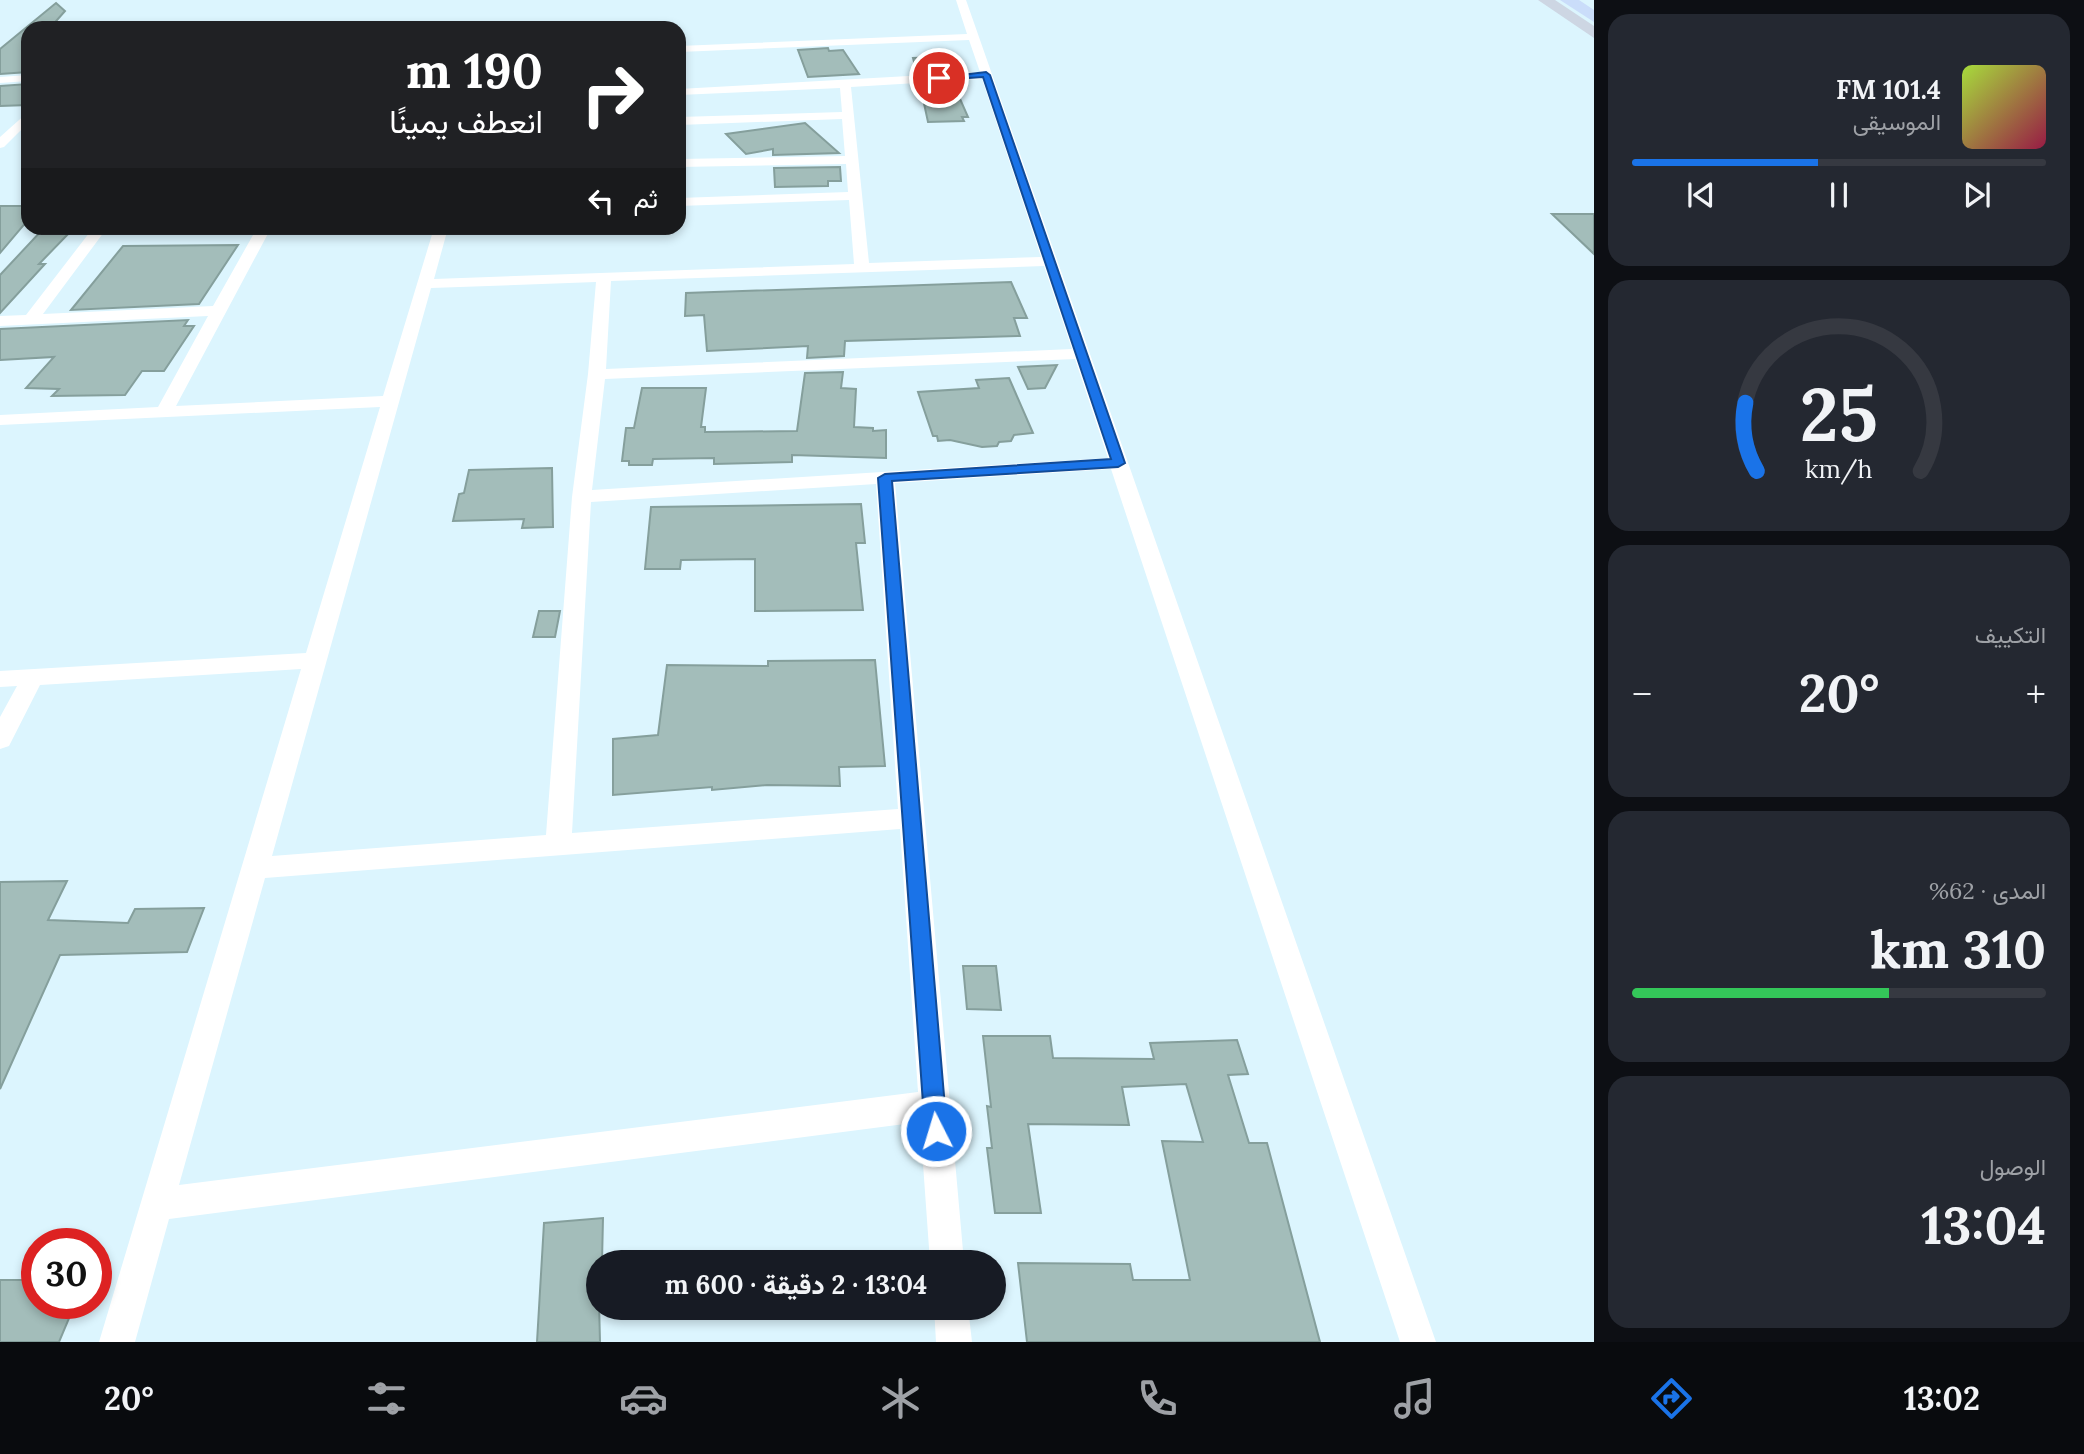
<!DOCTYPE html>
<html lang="ar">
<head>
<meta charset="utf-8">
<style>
  body { margin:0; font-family:Lora,Vazirmatn,serif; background:#242831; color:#f1f3f6; direction:rtl; height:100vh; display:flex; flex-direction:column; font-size:26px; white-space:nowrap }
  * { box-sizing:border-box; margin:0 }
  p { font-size:23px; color:#9ea1a6 }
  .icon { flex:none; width:38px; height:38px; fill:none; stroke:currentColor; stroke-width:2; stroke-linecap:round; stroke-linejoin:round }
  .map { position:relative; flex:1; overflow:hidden; direction:ltr }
  .details { display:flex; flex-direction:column; gap:14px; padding:14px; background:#0d0f14; width:490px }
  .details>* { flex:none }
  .banner { position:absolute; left:21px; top:21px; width:665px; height:214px; border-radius:21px; box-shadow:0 4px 10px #0003; direction:rtl; background:#202124; color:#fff; overflow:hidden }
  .speed { position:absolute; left:21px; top:1228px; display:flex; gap:14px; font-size:35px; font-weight:700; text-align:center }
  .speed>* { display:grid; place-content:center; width:91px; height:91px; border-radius:50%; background:#171b24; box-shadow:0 4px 10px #0003; line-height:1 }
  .speed .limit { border:10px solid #d22; background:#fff; color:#111 }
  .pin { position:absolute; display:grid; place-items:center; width:60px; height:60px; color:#fff; margin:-30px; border:4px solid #fff; border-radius:50%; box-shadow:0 2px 7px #0007 }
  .me { position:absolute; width:77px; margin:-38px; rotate:355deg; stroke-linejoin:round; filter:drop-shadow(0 0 5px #0008) }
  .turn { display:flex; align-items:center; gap:24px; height:147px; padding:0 28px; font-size:32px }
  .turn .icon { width:91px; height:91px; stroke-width:2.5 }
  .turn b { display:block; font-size:49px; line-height:60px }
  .then { display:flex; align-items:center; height:66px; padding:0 28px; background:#0003; gap:14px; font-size:26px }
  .big { font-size:52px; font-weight:800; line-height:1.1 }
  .details .widget { flex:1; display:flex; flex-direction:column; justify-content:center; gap:10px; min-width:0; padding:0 24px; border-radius:21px; background:#242831 }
  .details .dial { align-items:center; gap:0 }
  .dial svg { height:182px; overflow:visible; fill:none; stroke:#363941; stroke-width:7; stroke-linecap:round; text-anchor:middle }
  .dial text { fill:#f1f3f6; stroke:none }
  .song { display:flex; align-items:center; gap:21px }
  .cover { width:84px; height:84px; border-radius:10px; background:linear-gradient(135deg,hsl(80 70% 55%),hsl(340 70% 35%)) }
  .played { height:7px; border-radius:4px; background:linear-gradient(90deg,#1a73e8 45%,#363941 45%) }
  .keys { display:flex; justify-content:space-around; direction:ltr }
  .heat { display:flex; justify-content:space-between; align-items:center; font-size:38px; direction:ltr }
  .charge { height:10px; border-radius:5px; background:linear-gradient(90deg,#34c759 62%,#363941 0) }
  .trip { position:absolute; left:586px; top:1250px; width:420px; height:70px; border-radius:35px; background:#171b24; box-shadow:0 4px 10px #0003; font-weight:800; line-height:70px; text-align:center; direction:rtl }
  .dock { display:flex; height:112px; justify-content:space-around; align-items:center; background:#090b0e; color:#9ea1a6 }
  .dock .icon { width:49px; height:49px }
  .dock .selected { color:#1a73e8 }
  .dock b { font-size:32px; color:#f1f3f6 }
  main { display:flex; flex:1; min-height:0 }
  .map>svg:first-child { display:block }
</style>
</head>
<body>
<main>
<section class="details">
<div class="widget">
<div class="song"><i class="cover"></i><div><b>101.4 FM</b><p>الموسيقى</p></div></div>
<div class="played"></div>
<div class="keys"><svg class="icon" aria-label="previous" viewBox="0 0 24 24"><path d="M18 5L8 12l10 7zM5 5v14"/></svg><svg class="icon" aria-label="pause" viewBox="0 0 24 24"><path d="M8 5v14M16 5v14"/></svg><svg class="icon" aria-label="next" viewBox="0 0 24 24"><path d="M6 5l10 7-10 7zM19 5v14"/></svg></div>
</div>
<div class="widget dial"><svg viewBox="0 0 100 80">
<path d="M14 69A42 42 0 1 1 86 69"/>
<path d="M14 69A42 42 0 0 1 9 39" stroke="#1a73e8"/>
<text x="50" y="56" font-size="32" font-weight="700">25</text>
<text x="50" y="72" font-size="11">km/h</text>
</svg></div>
<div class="widget"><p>التكييف</p>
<div class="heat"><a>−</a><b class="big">20°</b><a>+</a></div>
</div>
<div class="widget"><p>المدى · 62%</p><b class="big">310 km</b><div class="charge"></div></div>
<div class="widget"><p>الوصول</p><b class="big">13:04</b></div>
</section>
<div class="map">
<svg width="1594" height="1342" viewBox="0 0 1594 1342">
  <rect width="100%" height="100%" fill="#dcf5fe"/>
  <g fill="#a3bdba" stroke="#859f9c" stroke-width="2">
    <polygon points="56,3 65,11 50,28 28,28 28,72 0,74 0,49"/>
    <polygon points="828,48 829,51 843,50 859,74 808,77 798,50"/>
    <polygon points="941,57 947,71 917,73 913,58"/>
    <polygon points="953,83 968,117 962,117 964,121 928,122 920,85"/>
    <polygon points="28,84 28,105 0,106 0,86"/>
    <polygon points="805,123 839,153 773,155 773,149 746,154 726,134"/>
    <polygon points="840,167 841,181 828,181 828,186 775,187 774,168"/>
    <polygon points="0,206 28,206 28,220 0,253"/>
    <polygon points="1552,214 1594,214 1594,254"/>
    <polygon points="43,229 73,229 39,264 45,264 0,313 0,275"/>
    <polygon points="238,245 199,304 71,310 123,246"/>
    <polygon points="1011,282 1027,318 1014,318 1020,336 845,341 844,356 807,358 808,346 707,351 704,315 685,316 686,293"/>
    <polygon points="188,320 184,326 194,326 164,371 142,371 125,395 52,396 59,389 26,388 54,357 0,360 0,329"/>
    <polygon points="1057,365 1045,388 1028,389 1018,367"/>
    <polygon points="843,372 841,388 856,389 854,427 873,428 873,431 886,430 886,458 792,455 792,462 714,464 714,458 653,459 652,465 629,465 629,461 622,461 626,428 634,428 642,388 706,388 701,427 705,427 705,432 797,431 805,373"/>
    <polygon points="1009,378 1033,433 1014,435 1011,441 999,442 997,446 982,447 950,440 938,441 937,436 933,436 918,392 979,388 976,380"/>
    <polygon points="552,468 553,527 522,528 524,519 453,521 459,494 464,493 469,470"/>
    <polygon points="861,504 865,543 856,543 863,610 755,611 755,559 681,560 680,569 645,569 651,507"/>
    <polygon points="539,611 560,611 555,637 533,637"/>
    <polygon points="875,660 885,766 839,767 840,786 767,785 712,790 712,787 613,795 613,739 658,735 667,665 768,666 768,661"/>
    <polygon points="67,881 48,920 128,923 135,909 204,908 187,952 60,955 0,1089 0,882"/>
    <polygon points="963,966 996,966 1001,1010 967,1009"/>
    <polygon points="983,1036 1050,1036 1053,1058 1154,1059 1150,1043 1237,1040 1248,1074 1228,1075 1249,1143 1267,1143 1320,1342 1027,1342 1018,1263 1130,1264 1133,1280 1190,1280 1162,1141 1203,1142 1186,1084 1122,1087 1129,1125 1028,1124 1041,1213 995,1213 987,1148 992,1148 987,1106 991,1107"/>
    <polygon points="603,1218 602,1262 598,1262 600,1342 537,1342 544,1223"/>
    <polygon points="0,1280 37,1280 37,1304 75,1304 59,1342 0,1342"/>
  </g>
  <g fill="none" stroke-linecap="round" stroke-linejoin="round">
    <g fill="#fff" fill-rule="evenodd">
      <path d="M956 0H966L1436 1342H1400L1111 469 895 483 964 1262H930L920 1122 169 1219 135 1342H99L301 669 40 685 9 746 0 749V717L17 686 0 687V671L306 653 380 407 0 425V415L158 407 208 316 0 326V316L26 315 93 228H107L43 314 213 306 257 228H271L176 406 383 396 434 228H448L434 279 854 264 849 200 679 206V198L848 192 846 164 679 167V159L845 156 842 119 679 125V117L842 112 840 88 679 95V89L980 72 969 40 679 52V46L967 34ZM982 79 1041 257 869 263 851 87ZM1044 266 1072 349 606 369 611 281ZM596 282 588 374 572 497 546 835 272 856 431 288ZM1075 359 1108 458 592 490 605 379ZM876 484 898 809 572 833 591 502ZM900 829 918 1092 179 1185 265 878Z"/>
      <polygon points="28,75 28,81 0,83 0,77"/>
      <polygon points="28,112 28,123 4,147 0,148 0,137"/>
      <polygon points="934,1307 968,1307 972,1342 936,1342"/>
    </g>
    <polygon fill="#cdd6e3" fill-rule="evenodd" points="1538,0 1555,0 1594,26 1594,38"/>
    <polygon fill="#caddfa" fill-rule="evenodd" points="1560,0 1579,0 1594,10 1594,22"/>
  </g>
  <polygon fill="#1a73e8" stroke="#114b97" stroke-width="2" points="986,72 990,75 1125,463 1118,467 892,481 947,1131 944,1139 936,1142 928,1139 925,1131 878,478 885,474 1111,459 983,77 939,80 935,78"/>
</svg>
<div class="speed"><div class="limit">30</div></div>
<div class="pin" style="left:939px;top:78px;background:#d93025"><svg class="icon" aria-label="arrive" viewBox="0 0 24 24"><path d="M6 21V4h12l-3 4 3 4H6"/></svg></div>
<svg class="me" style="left:936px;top:1131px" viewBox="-20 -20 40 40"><circle r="17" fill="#1a73e8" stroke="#fff" stroke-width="3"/><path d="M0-11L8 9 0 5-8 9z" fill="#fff"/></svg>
<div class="trip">13:04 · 2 دقيقة · 600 m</div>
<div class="banner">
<div class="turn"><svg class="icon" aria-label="right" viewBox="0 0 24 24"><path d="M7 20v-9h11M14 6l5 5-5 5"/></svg><div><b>190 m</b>انعطف يمينًا</div></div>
<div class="then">ثم<svg class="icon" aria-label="left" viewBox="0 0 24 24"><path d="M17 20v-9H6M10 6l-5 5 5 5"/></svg></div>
</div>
</div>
</main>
<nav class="dock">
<b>13:02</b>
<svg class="icon selected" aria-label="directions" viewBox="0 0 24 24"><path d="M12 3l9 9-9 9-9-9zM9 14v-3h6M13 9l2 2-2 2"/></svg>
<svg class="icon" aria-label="music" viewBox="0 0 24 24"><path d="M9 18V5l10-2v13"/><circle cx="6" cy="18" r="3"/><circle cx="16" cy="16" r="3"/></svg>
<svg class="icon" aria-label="phone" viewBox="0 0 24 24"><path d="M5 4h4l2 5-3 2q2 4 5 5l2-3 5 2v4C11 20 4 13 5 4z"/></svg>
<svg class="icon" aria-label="climate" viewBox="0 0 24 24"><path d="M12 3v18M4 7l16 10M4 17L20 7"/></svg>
<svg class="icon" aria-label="car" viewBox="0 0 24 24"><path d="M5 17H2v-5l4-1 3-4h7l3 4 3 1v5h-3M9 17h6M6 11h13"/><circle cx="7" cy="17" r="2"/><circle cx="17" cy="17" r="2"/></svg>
<svg class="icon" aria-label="filters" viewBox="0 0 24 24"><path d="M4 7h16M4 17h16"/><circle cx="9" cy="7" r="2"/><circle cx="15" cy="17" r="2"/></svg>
<b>20°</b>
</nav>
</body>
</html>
